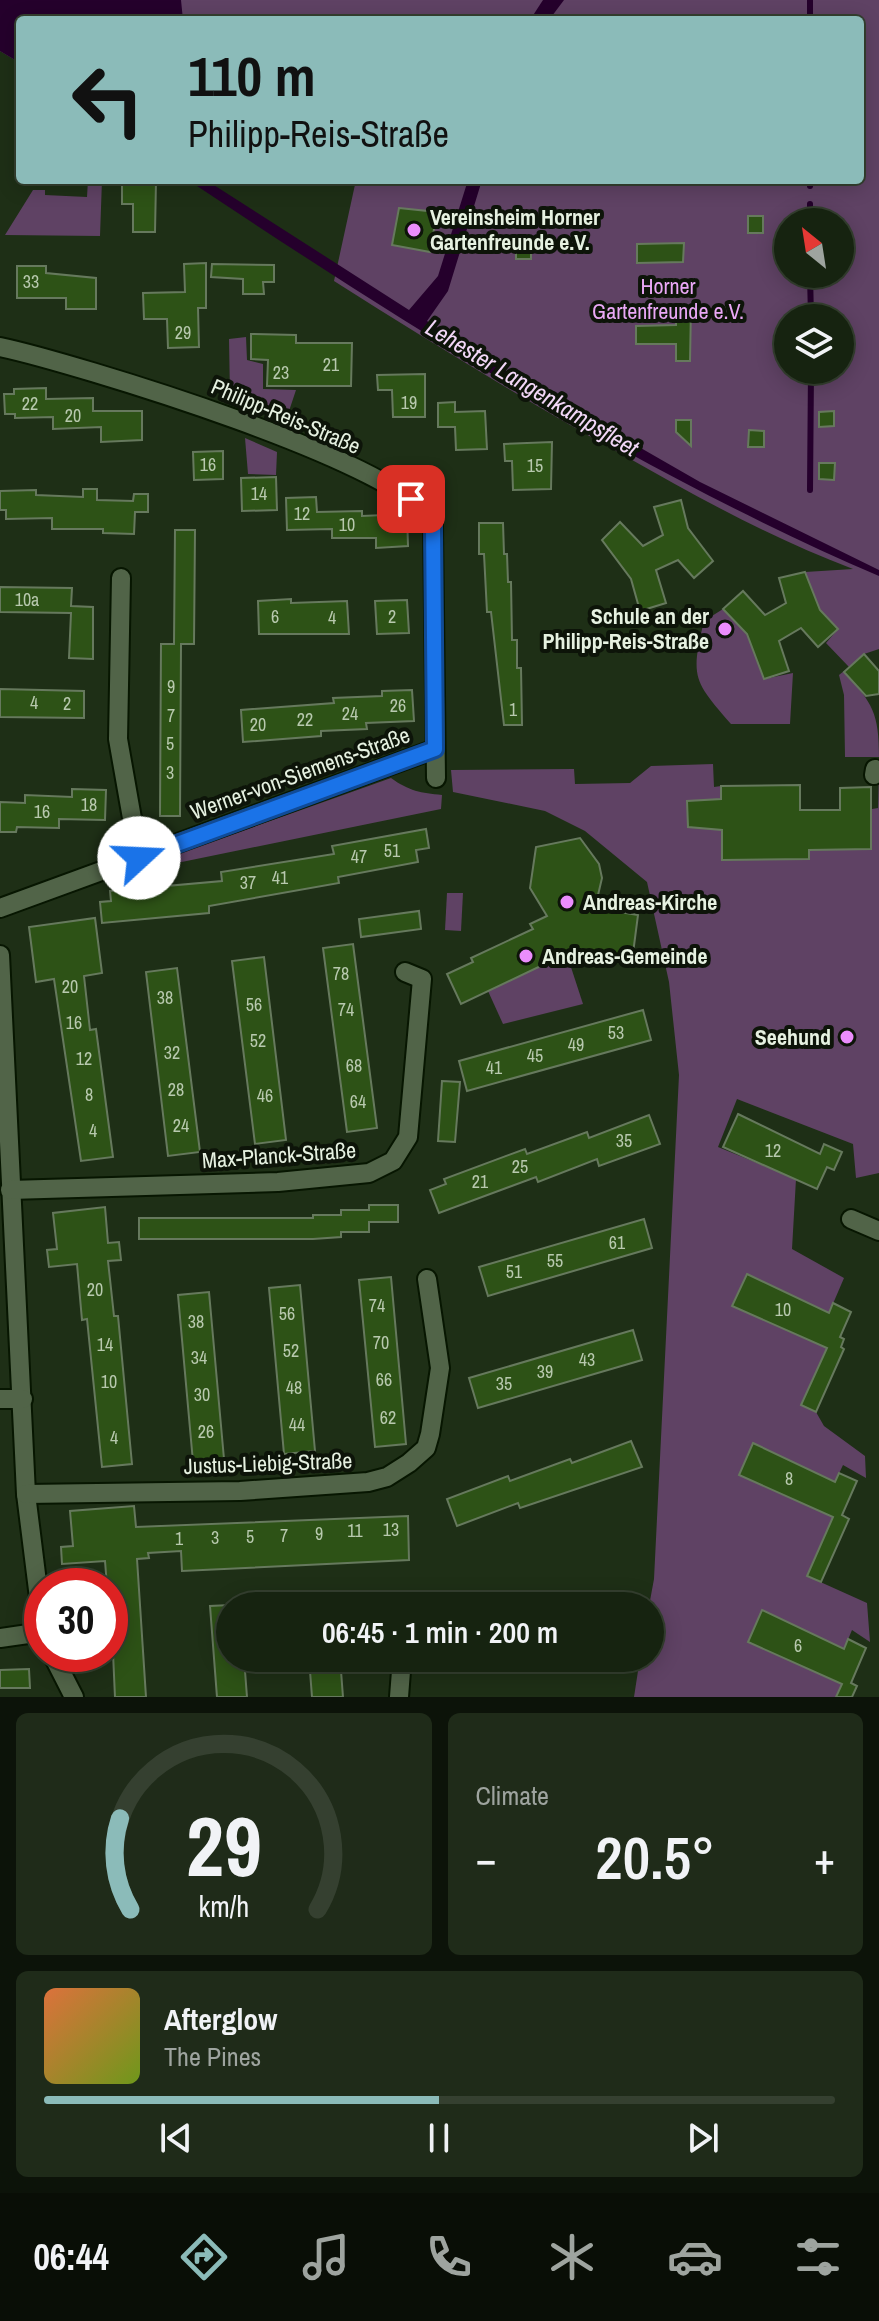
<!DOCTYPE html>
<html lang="en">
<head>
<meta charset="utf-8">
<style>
  body { margin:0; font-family:"Archivo Narrow",sans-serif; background:#1f2b19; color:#f1f3f6; height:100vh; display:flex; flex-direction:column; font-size:30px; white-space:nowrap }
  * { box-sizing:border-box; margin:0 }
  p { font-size:26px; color:#9ea49f }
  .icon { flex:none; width:44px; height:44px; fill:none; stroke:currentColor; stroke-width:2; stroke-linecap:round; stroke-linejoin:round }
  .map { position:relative; height:1697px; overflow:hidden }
  .drawer { display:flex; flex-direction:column; gap:16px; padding:16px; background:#0c1309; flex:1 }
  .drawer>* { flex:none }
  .hud { position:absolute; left:16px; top:16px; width:848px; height:168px; border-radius:8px; box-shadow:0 4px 20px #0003,0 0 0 2px #354030; background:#8bbbb9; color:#111; overflow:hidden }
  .needle { width:52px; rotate:330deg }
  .fabs { position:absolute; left:774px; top:208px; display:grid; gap:16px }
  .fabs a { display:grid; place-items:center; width:80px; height:80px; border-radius:50%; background:#162310; box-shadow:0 4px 20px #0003,0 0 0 2px #354030; font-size:40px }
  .speed { position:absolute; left:24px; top:1568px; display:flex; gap:16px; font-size:40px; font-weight:700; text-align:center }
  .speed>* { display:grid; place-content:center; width:104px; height:104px; border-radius:50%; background:#162310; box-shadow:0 4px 20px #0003,0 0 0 2px #354030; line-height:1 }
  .speed .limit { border:12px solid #d22; background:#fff; color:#111 }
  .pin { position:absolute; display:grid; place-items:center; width:68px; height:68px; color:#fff; margin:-34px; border-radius:16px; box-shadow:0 4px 12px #0006 }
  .me { position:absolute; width:88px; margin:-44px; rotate:70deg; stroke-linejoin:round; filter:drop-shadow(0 0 6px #0008) }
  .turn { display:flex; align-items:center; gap:28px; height:168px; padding:0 40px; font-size:36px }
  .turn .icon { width:104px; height:104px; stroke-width:2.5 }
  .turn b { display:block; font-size:56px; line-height:68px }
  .big { font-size:60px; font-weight:600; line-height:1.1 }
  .drawer .card { flex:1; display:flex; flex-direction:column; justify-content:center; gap:12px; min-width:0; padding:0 28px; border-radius:12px; background:#1f2b19 }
  .drawer .dial { align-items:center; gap:0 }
  .dial svg { height:208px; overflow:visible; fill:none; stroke:#354030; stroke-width:7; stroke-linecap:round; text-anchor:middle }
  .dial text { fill:#f1f3f6; stroke:none }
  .song { display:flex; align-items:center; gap:24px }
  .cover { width:96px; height:96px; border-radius:12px; background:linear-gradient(135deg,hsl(20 70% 55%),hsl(80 70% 35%)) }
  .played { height:8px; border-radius:4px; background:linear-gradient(90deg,#8bbbb9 50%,#354030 50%) }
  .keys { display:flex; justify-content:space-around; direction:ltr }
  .heat { display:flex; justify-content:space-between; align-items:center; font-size:44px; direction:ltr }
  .drawer .tiles { flex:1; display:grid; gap:16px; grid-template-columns:1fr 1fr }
  .card:last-child { grid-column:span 2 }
  .trip { position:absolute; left:216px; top:1592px; width:448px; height:80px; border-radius:40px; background:#162310; box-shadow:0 4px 20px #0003,0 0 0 2px #354030; font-weight:600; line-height:80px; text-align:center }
  .tabs { display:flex; height:128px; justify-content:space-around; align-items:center; background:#090e06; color:#9ea49f }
  .tabs .icon { width:56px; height:56px }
  .tabs .active { color:#8bbbb9 }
  .tabs b { font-size:36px; color:#f1f3f6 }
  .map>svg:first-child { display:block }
</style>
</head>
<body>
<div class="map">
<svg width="879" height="1697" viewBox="0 0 879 1697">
  <rect width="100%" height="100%" fill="#1e2f16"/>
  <g fill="#5f4264" fill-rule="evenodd">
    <path d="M0 0H879V649L864 654 844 672C873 703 879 714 879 757H845L844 695 839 675 849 667 826 643 838 629 820 610 805 572 853 569C773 539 699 498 625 456 526 401 430 342 334 281L356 180H860V20H20V63L0 51ZM788 222H840V274H788ZM788 318H840V370H788Z"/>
    <polygon points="88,180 102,180 100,236 5,235 33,190 45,190 45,195 87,197"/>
    <polygon points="246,337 247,360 263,364 263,389 296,390 288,414 230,396 229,339"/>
    <polygon points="245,438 277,452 276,475 248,474"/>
    <path d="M723 609 747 634 764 679 793 673 790 724H731C694 681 690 678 704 621Z"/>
    <polygon points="713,764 714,787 721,786 722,860 809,844 821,850 871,849 872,809 878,808 879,771 879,1173 856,1178 853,1144 737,1099 718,1147 796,1179 792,1249 844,1278 829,1313 747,1274 732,1305 827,1348 801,1405 816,1412 824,1426 865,1456 866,1478 843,1465 835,1482 753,1443 739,1475 833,1517 807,1576 867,1603 870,1642 852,1630 844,1649 762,1612 748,1642 842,1684 836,1697 634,1697 640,1658 650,1658 649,1606 654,1579 679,1075 669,982 647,882 585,831 545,811 453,792 451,770 574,769 575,784 630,783 651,766"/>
    <path d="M391 778C409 791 421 793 442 795L441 809 172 864 169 857Z"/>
    <polygon points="447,893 463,893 461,931 445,930"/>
    <polygon points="568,958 583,1004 503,1024 488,991 549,962"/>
  </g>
  <g fill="#25002c">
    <polygon points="0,0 181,0 183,20 20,20 20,63 0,51"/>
    <polygon points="543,0 564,0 549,20 530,20"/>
    <path d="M188 180H206L409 310 438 276 468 180H482L448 291 427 321 484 358 700 482 879 570V576C635 471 409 327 188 180Z"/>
  </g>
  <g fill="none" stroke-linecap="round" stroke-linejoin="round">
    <g stroke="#25002c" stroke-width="6">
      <polyline points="810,0 810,20"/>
      <polyline points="810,186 810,180"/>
      <polyline points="810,222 810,204"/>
      <polyline points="810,274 811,318"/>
      <polyline points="810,490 811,370"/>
    </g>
  </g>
  <g fill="#2d5216" stroke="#66795d" stroke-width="2">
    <polygon points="122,181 156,181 155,232 133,232 133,204 122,204"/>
    <polygon points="399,208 437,212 430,252 392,245"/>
    <rect x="748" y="216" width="15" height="17"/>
    <polygon points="684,243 683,262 637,263 637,244"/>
    <rect x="516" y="244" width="15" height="15"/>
    <polygon points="206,263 206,308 198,308 199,347 168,348 167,319 144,319 143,293 185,292 184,264"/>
    <polygon points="212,264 274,265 274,282 263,282 264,294 243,294 243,279 211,277"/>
    <polygon points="17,266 46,266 46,273 96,278 96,309 66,309 66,298 17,298"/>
    <polygon points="676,307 691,307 690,361 676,361 676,344 636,344 636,326 676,325"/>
    <polygon points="251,334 296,335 296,343 352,343 351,386 267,386 268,360 251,359"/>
    <polygon points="425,374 425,417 393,417 392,390 378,390 377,375"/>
    <polygon points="46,388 46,399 93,398 93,411 142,411 142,440 101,442 101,427 53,429 53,417 15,418 15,414 5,414 4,394 14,394 14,389"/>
    <polygon points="455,402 455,412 485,411 487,449 456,450 455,427 438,427 438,403"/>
    <polygon points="834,411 834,426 819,427 819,412"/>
    <polygon points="676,420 691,420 691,446 676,432"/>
    <polygon points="749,430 764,431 764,447 748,447"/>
    <polygon points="552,442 551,489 513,490 512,461 505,461 504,444"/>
    <polygon points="223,451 223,479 194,480 193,452"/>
    <polygon points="819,463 835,463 834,480 819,479"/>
    <polygon points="276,477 277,510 242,511 241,478"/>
    <polygon points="83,489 97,489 97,500 133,501 134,494 148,494 148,512 135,512 134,534 103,533 103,529 52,529 52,518 6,519 6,510 0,510 0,491 36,490 36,495 83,497"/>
    <polygon points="316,497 317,512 362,511 362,516 407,514 408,546 376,548 376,538 332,538 332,529 287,530 286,498"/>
    <polygon points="681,500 688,528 713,561 694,578 678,560 656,570 666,603 640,611 631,579 602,540 620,522 643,546 663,535 654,507"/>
    <polygon points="479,523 503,523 504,554 507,554 508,582 511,582 512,640 517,640 517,668 521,668 522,725 504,725 491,612 487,612 484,554 479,554"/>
    <polygon points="175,530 195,530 194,644 181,644 180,816 160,816 161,644 174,644"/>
    <polygon points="805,572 820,610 838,629 818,647 801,628 779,641 789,671 764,679 747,634 723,609 743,591 765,615 786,603 779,578"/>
    <polygon points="0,587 72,588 71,606 93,607 93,659 69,658 71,613 0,612"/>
    <polygon points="291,599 291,603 347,601 349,634 259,634 258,601"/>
    <polygon points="407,600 409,633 377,634 375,601"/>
    <polygon points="864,654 879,671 879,694 866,696 844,672"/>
    <polygon points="0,689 84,691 84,718 0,717"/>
    <polygon points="412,690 414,721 366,723 367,729 321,731 321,736 243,742 241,710 334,703 333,698 382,696 382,691"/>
    <polygon points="800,785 800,810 840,810 840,788 871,787 871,849 809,850 809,859 722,860 722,830 688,827 687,801 721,799 721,786"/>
    <polygon points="72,789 106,790 105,820 59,819 59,828 17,827 16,832 0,832 0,802 25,803 25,795 72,797"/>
    <polygon points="426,829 429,848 416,850 418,862 338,877 339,883 209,906 209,913 102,923 100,902 111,901 110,891 222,881 221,872 334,854 332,846"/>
    <polygon points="580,838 599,864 602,878 595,908 638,915 632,961 587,954 549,962 461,1004 447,974 473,962 471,958 533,929 530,924 547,916 530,888 536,847"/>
    <polygon points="419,911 421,929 361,937 359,919"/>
    <polygon points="95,918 102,973 84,976 90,1030 96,1029 113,1157 81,1161 54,979 36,982 29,927"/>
    <polygon points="353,944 377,1128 347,1132 323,948"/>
    <polygon points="264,957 286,1140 255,1144 232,961"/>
    <polygon points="177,968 200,1152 168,1156 146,972"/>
    <polygon points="643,1010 651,1040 467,1091 459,1061"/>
    <polygon points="442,1081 460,1082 455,1142 438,1141"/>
    <polygon points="738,1114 820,1154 824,1144 842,1152 834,1170 827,1167 817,1189 723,1147"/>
    <polygon points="649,1115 660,1144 599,1166 597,1159 538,1182 536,1177 439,1213 430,1190 446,1184 444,1179 525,1149 527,1154 587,1132 589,1138"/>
    <polygon points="369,1205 398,1205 398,1222 369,1222 369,1232 341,1232 341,1237 313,1239 139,1239 139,1218 313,1218 313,1215 341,1215 341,1210 369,1210"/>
    <polygon points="105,1207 108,1243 119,1242 121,1260 108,1261 114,1316 118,1316 132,1464 102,1467 87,1319 82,1320 77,1264 49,1267 47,1250 57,1249 53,1213"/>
    <polygon points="644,1219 652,1248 488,1296 479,1267"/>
    <polygon points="747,1274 829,1313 833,1303 851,1312 840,1337 844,1339 841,1347 844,1349 816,1412 801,1405 827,1348 732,1306"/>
    <polygon points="391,1277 406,1444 375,1447 359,1280"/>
    <polygon points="300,1285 315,1451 284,1454 269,1288"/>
    <polygon points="209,1292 224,1459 193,1462 178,1295"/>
    <polygon points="633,1330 642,1360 478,1408 469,1378"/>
    <polygon points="631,1441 642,1467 520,1508 518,1503 457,1526 447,1499 508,1476 510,1481 570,1459 572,1463"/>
    <polygon points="753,1443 835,1482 839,1473 857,1481 842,1515 849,1519 821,1582 807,1576 833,1517 739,1475"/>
    <polygon points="134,1506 136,1527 408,1516 409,1560 182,1571 181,1551 148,1553 149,1558 137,1559 146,1697 115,1697 110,1586 107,1586 105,1561 62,1564 61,1547 73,1546 70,1511"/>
    <polygon points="230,1605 230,1658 244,1658 247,1697 217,1697 210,1606"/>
    <polygon points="762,1610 844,1649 848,1639 866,1648 851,1683 857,1686 852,1697 836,1697 842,1684 748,1642"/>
    <polygon points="309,1658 340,1658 343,1697 312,1697"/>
    <polygon points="29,1669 30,1688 0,1688 0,1670"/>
  </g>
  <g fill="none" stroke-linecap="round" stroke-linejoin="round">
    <defs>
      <g id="minor">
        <path d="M0 347C67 361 417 466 433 525L436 778"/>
        <polyline points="121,578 118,739 139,858"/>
        <polyline points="874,775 875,769"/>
        <polyline points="0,908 435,749"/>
        <polyline points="0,955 26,1494 42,1622"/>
        <polyline points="10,1190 278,1182 369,1173 393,1161 408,1137 422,979 405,972"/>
        <polyline points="851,1219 879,1231"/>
        <polyline points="0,1399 23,1399"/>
        <polyline points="26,1494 240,1491 368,1482 387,1477 409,1463 426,1448 430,1434 440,1368 427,1279"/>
        <polyline points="0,1638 42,1632"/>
        <polyline points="52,1654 74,1697"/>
        <polyline points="399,1697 402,1658"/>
      </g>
    </defs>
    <use href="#minor" stroke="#071601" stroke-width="22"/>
    <use href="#minor" stroke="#516448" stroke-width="18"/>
  </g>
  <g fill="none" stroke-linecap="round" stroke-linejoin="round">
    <defs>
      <polyline id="route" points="139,858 435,749 433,525 427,512 411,499"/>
    </defs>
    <use href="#route" stroke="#114b97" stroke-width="20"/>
    <use href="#route" stroke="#1a73e8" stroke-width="14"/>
  </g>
  <g fill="#eb8dfc" stroke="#0d1409" stroke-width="3">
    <circle cx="414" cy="230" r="8"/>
    <circle cx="725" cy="629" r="8"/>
    <circle cx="567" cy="902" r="8"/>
    <circle cx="526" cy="956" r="8"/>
    <circle cx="847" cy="1037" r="8"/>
  </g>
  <g text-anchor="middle" stroke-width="8" stroke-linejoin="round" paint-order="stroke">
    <g font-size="18" fill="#b8c9ae">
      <text x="31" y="288">33</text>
      <text x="183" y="339">29</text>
      <text x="331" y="371">21</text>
      <text x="281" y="379">23</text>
      <text x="409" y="409">19</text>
      <text x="30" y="410">22</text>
      <text x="73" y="422">20</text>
      <text x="208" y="471">16</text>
      <text x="535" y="472">15</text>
      <text x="259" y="500">14</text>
      <text x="302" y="520">12</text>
      <text x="347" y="531">10</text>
      <text x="27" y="606">10a</text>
      <text x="275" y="623">6</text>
      <text x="392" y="623">2</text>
      <text x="332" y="624">4</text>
      <text x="171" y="693">9</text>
      <text x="34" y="709">4</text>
      <text x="67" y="710">2</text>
      <text x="398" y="712">26</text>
      <text x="513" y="716">1</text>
      <text x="350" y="720">24</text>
      <text x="171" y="722">7</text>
      <text x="305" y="726">22</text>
      <text x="258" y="731">20</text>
      <text x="170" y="750">5</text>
      <text x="170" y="779">3</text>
      <text x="89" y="811">18</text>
      <text x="42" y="818">16</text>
      <text x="392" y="857">51</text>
      <text x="359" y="863">47</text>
      <text x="280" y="884">41</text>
      <text x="248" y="889">37</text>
      <text x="341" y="980">78</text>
      <text x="70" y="993">20</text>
      <text x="165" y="1004">38</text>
      <text x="254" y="1011">56</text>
      <text x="346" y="1016">74</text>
      <text x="74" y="1029">16</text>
      <text x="616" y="1039">53</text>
      <text x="258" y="1047">52</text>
      <text x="576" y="1051">49</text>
      <text x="172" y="1059">32</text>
      <text x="535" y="1062">45</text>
      <text x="84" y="1065">12</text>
      <text x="354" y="1072">68</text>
      <text x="494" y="1074">41</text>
      <text x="176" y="1096">28</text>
      <text x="89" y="1101">8</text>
      <text x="265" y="1102">46</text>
      <text x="358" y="1108">64</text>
      <text x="181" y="1132">24</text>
      <text x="93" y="1137">4</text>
      <text x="624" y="1147">35</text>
      <text x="773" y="1157">12</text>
      <text x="520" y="1173">25</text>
      <text x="480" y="1188">21</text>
      <text x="617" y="1249">61</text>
      <text x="555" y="1267">55</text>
      <text x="514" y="1278">51</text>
      <text x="95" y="1296">20</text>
      <text x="377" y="1312">74</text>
      <text x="783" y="1316">10</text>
      <text x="287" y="1320">56</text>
      <text x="196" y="1328">38</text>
      <text x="381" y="1349">70</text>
      <text x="105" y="1351">14</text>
      <text x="291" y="1357">52</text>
      <text x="199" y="1364">34</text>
      <text x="587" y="1366">43</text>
      <text x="545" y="1378">39</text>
      <text x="384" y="1386">66</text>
      <text x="109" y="1388">10</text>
      <text x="504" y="1390">35</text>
      <text x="294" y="1394">48</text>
      <text x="202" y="1401">30</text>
      <text x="388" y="1424">62</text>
      <text x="297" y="1431">44</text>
      <text x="206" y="1438">26</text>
      <text x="114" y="1444">4</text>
      <text x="789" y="1485">8</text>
      <text x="391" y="1536">13</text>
      <text x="355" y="1537">11</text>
      <text x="319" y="1540">9</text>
      <text x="284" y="1542">7</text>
      <text x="250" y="1543">5</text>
      <text x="215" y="1544">3</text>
      <text x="179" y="1545">1</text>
      <text x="798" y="1652">6</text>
    </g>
    <g font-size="22" font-weight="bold" fill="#e6f1e1" stroke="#0d1409" text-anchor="start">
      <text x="430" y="225">Vereinsheim Horner<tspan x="430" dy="25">Gartenfreunde e.V.</tspan></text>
      <text x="709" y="624" text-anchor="end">Schule an der<tspan x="709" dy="25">Philipp-Reis-Straße</tspan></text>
      <text x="583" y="910">Andreas-Kirche</text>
      <text x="542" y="964">Andreas-Gemeinde</text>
      <text x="831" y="1045" text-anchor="end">Seehund</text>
    </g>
    <g font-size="22" fill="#eaa8f6" stroke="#0d1409">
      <text x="668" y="294">Horner<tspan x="668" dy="25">Gartenfreunde e.V.</tspan></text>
    </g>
    <g font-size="22" fill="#e6f1e1" stroke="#0d1409">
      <text transform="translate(286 416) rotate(23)" y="8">Philipp-Reis-Straße</text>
      <text transform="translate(300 773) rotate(-20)" y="8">Werner-von-Siemens-Straße</text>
      <text transform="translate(279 1155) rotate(-4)" y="8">Max-Planck-Straße</text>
      <text transform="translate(268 1463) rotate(-2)" y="8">Justus-Liebig-Straße</text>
    </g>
    <g font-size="24" font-style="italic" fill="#f2d7f7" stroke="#0d1409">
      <text transform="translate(532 388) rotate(31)" y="8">Lehester Langenkampsfleet</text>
    </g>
  </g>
</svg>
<div class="fabs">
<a><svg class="needle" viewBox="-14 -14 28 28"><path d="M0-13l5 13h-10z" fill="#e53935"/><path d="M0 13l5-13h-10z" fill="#9ea49f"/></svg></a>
<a><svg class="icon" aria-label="layers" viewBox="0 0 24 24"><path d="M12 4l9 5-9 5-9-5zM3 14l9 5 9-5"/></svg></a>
</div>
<div class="speed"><div class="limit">30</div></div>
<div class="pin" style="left:411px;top:499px;background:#d93025"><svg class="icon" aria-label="arrive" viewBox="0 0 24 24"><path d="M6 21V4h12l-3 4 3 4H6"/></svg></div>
<svg class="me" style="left:139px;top:858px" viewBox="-20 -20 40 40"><circle r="19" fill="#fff"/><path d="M0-13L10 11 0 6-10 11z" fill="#1a73e8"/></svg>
<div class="trip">06:45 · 1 min · 200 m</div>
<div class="hud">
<div class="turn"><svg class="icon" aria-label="left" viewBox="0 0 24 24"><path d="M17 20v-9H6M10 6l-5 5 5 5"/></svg><div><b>110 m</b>Philipp-Reis-Straße</div></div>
</div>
</div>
<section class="drawer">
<div class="tiles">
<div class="card dial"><svg viewBox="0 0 100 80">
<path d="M14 69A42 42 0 1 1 86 69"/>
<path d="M14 69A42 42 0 0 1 10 34" stroke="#8bbbb9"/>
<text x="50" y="56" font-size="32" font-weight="700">29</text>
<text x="50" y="72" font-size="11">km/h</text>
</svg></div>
<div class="card"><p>Climate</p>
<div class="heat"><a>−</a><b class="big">20.5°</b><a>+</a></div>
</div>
<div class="card">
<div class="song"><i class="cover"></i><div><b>Afterglow</b><p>The Pines</p></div></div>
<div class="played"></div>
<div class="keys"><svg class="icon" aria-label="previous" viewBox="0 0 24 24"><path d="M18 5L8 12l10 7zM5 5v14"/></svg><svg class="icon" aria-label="pause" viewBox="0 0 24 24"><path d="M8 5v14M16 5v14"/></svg><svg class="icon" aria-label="next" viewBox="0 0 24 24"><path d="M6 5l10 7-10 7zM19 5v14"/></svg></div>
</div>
</div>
</section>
<nav class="tabs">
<b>06:44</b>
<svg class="icon active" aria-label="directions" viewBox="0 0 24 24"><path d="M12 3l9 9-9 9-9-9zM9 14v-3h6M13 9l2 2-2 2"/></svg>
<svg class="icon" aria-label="music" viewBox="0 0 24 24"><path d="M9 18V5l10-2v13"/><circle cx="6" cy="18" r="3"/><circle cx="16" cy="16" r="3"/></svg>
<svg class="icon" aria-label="phone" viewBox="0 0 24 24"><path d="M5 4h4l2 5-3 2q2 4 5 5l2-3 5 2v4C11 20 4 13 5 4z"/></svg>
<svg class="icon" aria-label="climate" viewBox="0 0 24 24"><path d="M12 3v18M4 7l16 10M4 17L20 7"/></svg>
<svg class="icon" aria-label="car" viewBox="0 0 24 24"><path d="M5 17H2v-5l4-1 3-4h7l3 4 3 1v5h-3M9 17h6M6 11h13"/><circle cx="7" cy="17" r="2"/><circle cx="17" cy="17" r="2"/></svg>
<svg class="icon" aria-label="filters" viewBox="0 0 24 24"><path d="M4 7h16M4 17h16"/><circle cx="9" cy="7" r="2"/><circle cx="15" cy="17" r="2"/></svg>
</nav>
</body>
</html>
